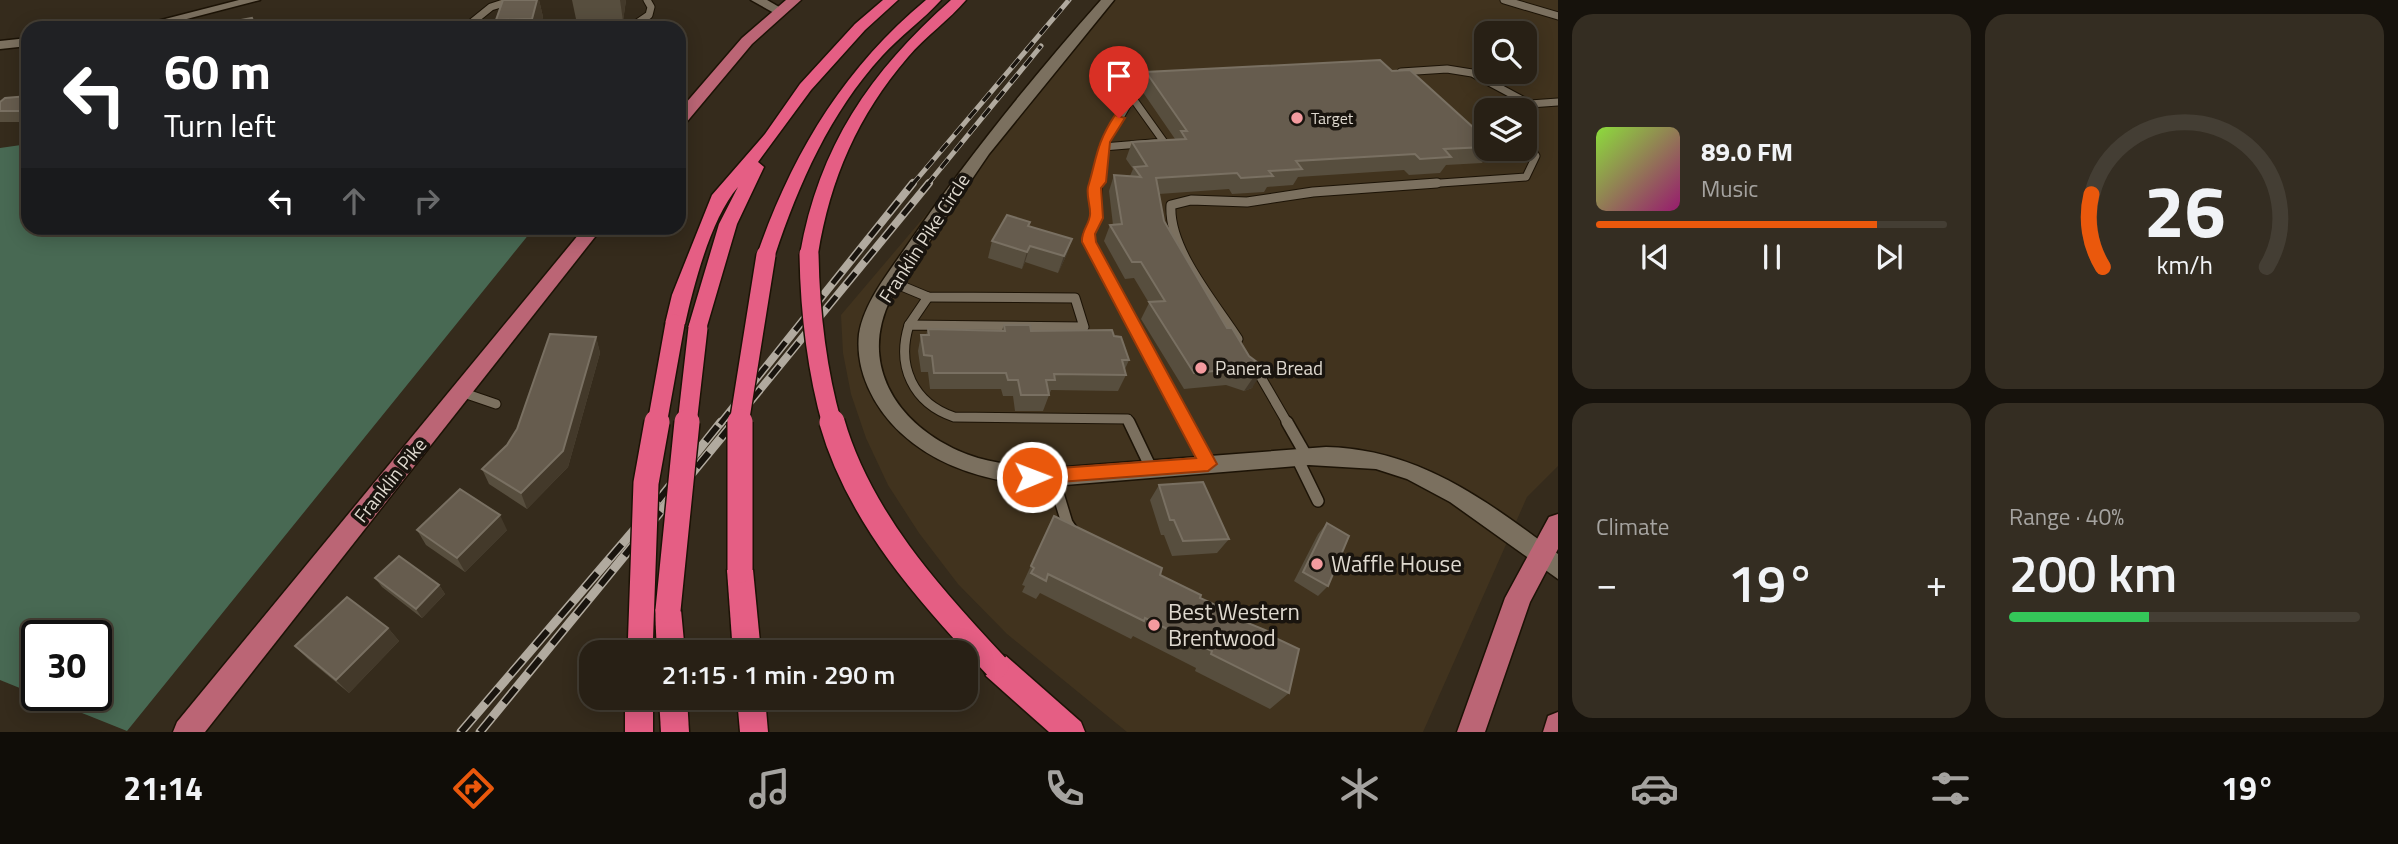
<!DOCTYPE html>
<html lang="en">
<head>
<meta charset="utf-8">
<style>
  body { margin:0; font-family:"Titillium Web",sans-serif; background:#342d22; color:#f1f3f6; height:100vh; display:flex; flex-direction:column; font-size:26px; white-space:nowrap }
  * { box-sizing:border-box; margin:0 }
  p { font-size:23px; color:#a5a3a0 }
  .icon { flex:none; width:38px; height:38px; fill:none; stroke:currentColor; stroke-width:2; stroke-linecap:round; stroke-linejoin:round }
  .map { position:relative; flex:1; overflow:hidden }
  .details { display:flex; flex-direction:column; gap:14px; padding:14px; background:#16120c; width:840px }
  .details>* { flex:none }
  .guide { position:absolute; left:21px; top:21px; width:665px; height:214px; border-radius:21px; box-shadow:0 4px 18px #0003,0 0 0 2px #443e34; background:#202124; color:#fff; overflow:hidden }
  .fabs { position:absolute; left:1474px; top:21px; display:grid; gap:14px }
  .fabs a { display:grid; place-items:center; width:63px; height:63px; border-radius:14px; background:#282015; box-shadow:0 4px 18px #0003,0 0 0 2px #443e34; font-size:35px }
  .speed { position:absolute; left:21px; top:620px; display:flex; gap:14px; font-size:35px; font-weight:700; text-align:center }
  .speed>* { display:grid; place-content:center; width:91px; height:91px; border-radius:50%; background:#282015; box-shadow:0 4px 18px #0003,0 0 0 2px #443e34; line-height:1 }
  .speed .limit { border:4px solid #111; border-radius:10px; background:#fff; color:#111 }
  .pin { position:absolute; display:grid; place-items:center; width:60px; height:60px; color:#fff; margin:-72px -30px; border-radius:50% 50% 50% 0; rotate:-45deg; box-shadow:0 0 7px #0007 }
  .pin .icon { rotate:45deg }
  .me { position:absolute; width:77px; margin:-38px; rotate:89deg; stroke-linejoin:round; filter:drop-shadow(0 0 5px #0008) }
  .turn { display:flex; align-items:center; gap:24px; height:147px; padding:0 28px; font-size:32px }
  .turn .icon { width:91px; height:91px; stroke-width:2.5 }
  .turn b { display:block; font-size:49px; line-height:60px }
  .lanes { display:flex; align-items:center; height:66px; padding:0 28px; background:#0003; justify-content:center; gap:35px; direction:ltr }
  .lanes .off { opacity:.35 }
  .big { font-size:52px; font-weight:600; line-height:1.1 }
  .details .tile { flex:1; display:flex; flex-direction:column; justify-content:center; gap:10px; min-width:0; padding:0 24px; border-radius:21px; background:#342d22 }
  .details .dial { align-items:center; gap:0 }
  .dial svg { height:182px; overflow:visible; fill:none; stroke:#443e34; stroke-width:7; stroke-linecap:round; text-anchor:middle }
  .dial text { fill:#f1f3f6; stroke:none }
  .song { display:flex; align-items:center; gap:21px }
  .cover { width:84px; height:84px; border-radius:10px; background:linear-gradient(135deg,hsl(90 70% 55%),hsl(320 70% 35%)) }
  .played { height:7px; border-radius:4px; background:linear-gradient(90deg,#ea580c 80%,#443e34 80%) }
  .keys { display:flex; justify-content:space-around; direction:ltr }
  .heat { display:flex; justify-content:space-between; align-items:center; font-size:38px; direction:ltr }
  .charge { height:10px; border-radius:5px; background:linear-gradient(90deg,#34c759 40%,#443e34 0) }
  .details .tiles { flex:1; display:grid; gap:14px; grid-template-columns:repeat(2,1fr) }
  .trip { position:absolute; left:579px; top:640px; width:399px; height:70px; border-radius:21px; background:#282015; box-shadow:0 4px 18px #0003,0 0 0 2px #443e34; font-weight:600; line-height:70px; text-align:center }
  .tab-bar { display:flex; height:112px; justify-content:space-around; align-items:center; background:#100d08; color:#a5a3a0 }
  .tab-bar .icon { width:49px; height:49px }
  .tab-bar .selected { color:#ea580c }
  .tab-bar b { font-size:32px; color:#f1f3f6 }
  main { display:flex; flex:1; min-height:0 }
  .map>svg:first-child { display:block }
</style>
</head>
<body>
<main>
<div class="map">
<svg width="1558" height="732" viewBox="0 0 1558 732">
  <rect width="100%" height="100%" fill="#352b1c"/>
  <path fill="#41331e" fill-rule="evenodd" d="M1108 0H1558V466L1527 497 1423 732H1127L1007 634 958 584 919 533 888 485 866 438 851 394 843 353 841 315ZM1486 33H1524V72H1486ZM1486 110H1524V149H1486Z"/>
  <polygon fill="#486953" points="28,144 28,228 534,228 127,731 37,695 96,695 96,635 37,635 37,695 0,680 0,148"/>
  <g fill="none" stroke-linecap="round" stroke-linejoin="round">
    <defs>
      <g id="lane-far2">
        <polyline points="1504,0 1558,16"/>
        <polyline points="465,28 491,7 513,0"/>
        <polyline points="630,28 649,15 651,7 647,0"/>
        <polyline points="1401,72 1447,69 1472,73 1530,104"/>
        <polygon points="1130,100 1134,100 1164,142 1103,147"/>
        <polyline points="1519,110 1530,104 1558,102"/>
        <polyline points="1096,185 1103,147"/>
        <polyline points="1412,185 1526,177 1536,156 1524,135"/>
      </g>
      <g id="lane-far1">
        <polyline points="1097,183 1097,218 1088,234 1089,241 1186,424"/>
        <path d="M892 282 928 297 1075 298 1084 327 909 325C896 366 913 403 954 417L1128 419 1130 424"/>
        <polyline points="909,325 928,297"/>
        <path d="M1238 339C1215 303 1168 249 1171 205L1191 200 1247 202 1313 192 1437 183"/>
        <polyline points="1255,367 1288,424"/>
        <polyline points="461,392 496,404"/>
      </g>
      <g id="lane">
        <polyline points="1129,422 1151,468"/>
        <polyline points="1186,422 1208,464"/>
        <polyline points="1287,422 1307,457"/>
        <polyline points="1297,458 1318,501"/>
        <polyline points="1053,477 1067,523 1073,532"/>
      </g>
      <g id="street">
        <polygon points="239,0 260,0 152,28 130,28"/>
        <polygon points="751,0 767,0 786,11 776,14"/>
        <path d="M1101 0H1114L989 154 891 298C854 372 907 436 978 458 1003 465 1028 467 1053 468L1326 447C1419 449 1487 501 1558 554V579L1450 502 1407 479 1376 469 1309 465 1053 486C998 484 942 471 901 433 874 408 855 371 859 334 864 303 887 275 904 250 964 162 1031 79 1101 0Z"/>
        <polygon points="28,38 28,46 0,49 0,41"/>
      </g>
      <g id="primary">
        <polygon points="786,0 801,0 752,44 685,124 679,126 679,111 742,38"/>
        <polygon points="584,228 602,228 205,732 173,732 177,722"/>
        <polygon points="1558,514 1558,549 1530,602 1485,732 1457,732 1505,598 1549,517"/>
        <polygon points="1558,712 1558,732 1543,732 1548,716"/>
      </g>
      <g id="highway">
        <path d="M883 0H898L865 30 811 90 758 162 764 167 737 224 705 333H691L688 328 719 224 738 187C711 218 694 284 685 324L675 331 668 329 665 324 672 295 712 195 765 134 800 84 855 24Z"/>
        <path d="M926 0H941C923 20 900 36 882 56 830 113 799 183 775 255L766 261 759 259 757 255C792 154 843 69 926 0Z"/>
        <path d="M951 0H966C949 20 926 36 908 57 858 115 830 179 818 254L816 258H802L800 254C819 146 870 72 951 0Z"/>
        <polygon points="740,558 749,562 753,570 761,653 733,653 727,570 731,562"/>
        <polygon points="668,598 677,601 681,610 685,653 657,653 655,610 659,601"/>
        <polygon points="996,653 1006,656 1081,722 1085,732 1049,732 986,676 982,666 986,656"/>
        <rect x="625" y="698" width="28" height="34"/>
        <polygon points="659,698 687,698 689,732 661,732"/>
        <polygon points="737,698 765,698 768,732 740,732"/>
      </g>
    </defs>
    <use href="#lane-far2" stroke="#1c1306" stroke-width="9"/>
    <use href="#lane-far1" stroke="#1c1306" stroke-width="11"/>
    <use href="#lane" stroke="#1c1306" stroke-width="14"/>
    <use href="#street" stroke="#1c1306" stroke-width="3"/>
    <use href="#primary" stroke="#1c1306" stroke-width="3"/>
    <use href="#highway" stroke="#1c1306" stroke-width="3"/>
    <use href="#lane-far2" stroke="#7b705f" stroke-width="7"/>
    <use href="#lane-far1" stroke="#7b705f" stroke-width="9"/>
    <use href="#lane" stroke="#7b705f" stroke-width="11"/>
    <use href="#street" fill="#7b705f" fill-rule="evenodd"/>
    <use href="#primary" fill="#bb6575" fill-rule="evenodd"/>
    <use href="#highway" fill="#e55e84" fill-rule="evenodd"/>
    <defs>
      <g id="rail-far2">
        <polyline points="912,185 1069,0"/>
        <polyline points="927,185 1041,46"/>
      </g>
      <g id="rail-far1">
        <polyline points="720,424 913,183"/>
        <polyline points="732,424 929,183"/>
      </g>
      <g id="rail">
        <polyline points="461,732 641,522 721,422"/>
        <polyline points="480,732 734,422"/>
      </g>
    </defs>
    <use href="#rail-far2" stroke="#b1aa9f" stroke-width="5"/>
    <use href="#rail-far1" stroke="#b1aa9f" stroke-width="8"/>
    <use href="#rail" stroke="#b1aa9f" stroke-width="9"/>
    <use href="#rail-far2" stroke="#19140e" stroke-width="3.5" stroke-dasharray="11" stroke-linecap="butt"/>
    <use href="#rail-far1" stroke="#19140e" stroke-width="5" stroke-dasharray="15" stroke-linecap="butt"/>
    <use href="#rail" stroke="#19140e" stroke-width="6" stroke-dasharray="19" stroke-linecap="butt"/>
    <defs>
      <g id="highway-bridge-far1">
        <path d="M809 254C810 313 816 367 832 424"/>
        <polyline points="657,424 675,324"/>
        <polyline points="687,424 698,328"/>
        <polyline points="739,424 766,255"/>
      </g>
      <g id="highway-bridge">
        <polyline points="740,422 740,570"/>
        <path d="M832 422C859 517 930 596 996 666"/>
        <polyline points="668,610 687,422"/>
        <polyline points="640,653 646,483 657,422"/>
      </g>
    </defs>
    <use href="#highway-bridge-far1" stroke="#1c1306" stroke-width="22" stroke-linecap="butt"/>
    <use href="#highway-bridge" stroke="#1c1306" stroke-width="28" stroke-linecap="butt"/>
    <use href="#highway-bridge-far1" stroke="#e55e84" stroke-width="19"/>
    <use href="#highway-bridge" stroke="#e55e84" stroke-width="25"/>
  </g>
  <g fill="#574e3e">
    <polygon points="503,0 539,0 543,17 539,28 498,28 496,20"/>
    <polygon points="572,0 626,0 623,21 576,19"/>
    <polygon points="1392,71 1486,139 1486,149 1492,149 1482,163 1446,165 1440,173 1409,175 1404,170 1298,177 1293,185 1267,187 1264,192 1232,194 1229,189 1159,194 1164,221 1227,328 1249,356 1261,365 1252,388 1244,391 1226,385 1184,389 1141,319 1149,303 1134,278 1125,279 1104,241 1110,225 1113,225 1109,191 1114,175 1130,176 1133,169 1126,159 1132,142 1175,139 1140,88 1146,72"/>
    <polygon points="28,96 28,122 0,122 0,102"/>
    <polygon points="1029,226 1072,239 1066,256 1058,273 1025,262 1022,269 988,258 992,241"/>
    <polygon points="1004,325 1031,331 1114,336 1129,360 1125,369 1126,375 1118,391 1051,390 1043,411 1015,411 1013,396 1003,396 1001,389 930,389 928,372 921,372 918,351 921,335 926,335 928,329 1002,330"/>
    <polygon points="596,337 600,353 568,467 527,509 489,484 482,469 507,445"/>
    <polygon points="1159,485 1229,539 1217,553 1172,556 1164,535 1161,535 1150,500"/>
    <polygon points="1054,516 1200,598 1226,614 1269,635 1289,693 1270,709 1195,671 1196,668 1133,636 1131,639 1040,593 1036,599 1022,592 1025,586 1022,585"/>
    <polygon points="1327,523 1328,586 1318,596 1294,581 1318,534"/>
    <polygon points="417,530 507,530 465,572 426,545"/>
    <polygon points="375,578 439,585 445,594 422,618 382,587"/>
    <polygon points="388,628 399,641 349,693 308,659 295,646"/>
  </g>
  <g fill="#43392a">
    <polygon points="532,0 539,0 543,17 539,28 534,28 532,19"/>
    <polygon points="620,0 626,0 623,21"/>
    <polygon points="1072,239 1066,256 1058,273 1064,256"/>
    <polygon points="1030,246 1025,262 1022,269 1027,252"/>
    <polygon points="596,337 600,353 568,467 527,509 521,493"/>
    <polygon points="1262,372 1252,388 1244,391 1255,375"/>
    <polygon points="500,515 507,530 465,572 457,558"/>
    <polygon points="439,585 445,594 422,618 416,609"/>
    <polygon points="388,628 399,641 349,693 336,680"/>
  </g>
  <g fill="#665c4e" stroke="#797062" stroke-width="2">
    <polygon points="503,0 537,0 532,19 496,20"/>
    <polygon points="252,18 256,28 227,28 225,23"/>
    <polygon points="1380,60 1392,71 1410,70 1486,139 1486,147 1444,149 1451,157 1420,159 1415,154 1296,161 1302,169 1269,171 1273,176 1241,178 1237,173 1156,178 1164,221 1227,328 1232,328 1249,356 1261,365 1262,372 1255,375 1235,369 1194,373 1149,302 1165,301 1141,262 1132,262 1110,225 1122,224 1114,175 1141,177 1134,167 1147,166 1132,142 1186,139 1181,131 1187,131 1146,72"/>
    <polygon points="28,96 28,111 0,111 0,102 5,98"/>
    <polygon points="1007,215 1030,222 1028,226 1072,239 1064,256 1030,246 1027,252 992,241"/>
    <polygon points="1004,325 1030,325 1031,331 1112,330 1114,336 1121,337 1129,360 1122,360 1126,375 1054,374 1055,380 1046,380 1049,395 1021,395 1018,380 1008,380 1006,373 934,373 932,356 924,355 921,335 929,335 928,329 1005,331"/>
    <polygon points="550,334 596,337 563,451 521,493 482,469 507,445 517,429"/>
    <polygon points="1203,482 1229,539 1183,541 1174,520 1170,520 1159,485"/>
    <polygon points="460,489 500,515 457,558 417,530"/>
    <polygon points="1054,516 1162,568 1160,575 1201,595 1200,598 1227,610 1226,614 1270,632 1269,635 1299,649 1289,693 1211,654 1212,651 1145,618 1144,621 1048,574 1046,581 1031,573 1034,568 1031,566"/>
    <polygon points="1327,523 1349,536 1328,586 1303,572"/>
    <polygon points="399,556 439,585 416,609 375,578"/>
    <polygon points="347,597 388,628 336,680 295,646"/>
  </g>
  <path fill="#ea580c" stroke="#983908" stroke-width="2" d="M1115 115 1125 118 1110 142 1106 182 1101 188 1103 218 1095 234 1096 242 1217 464 1208 471 1032 484 1023 477 1032 470 1196 458 1082 242C1081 231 1089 225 1090 215 1091 207 1086 196 1088 187 1097 157 1096 144 1115 115Z"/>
  <g fill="#f49b9f" stroke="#19140e" stroke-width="2.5">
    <circle cx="1297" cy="118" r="7"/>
    <circle cx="1201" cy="368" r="7"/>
    <circle cx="1317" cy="564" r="7"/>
    <circle cx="1154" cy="625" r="7"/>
  </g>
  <g text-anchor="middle" stroke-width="7" stroke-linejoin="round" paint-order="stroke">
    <g font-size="16" fill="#dfd9cf" stroke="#19140e" text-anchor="start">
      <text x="1311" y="124">Target</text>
    </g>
    <g font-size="19" fill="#dfd9cf" stroke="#19140e">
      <text transform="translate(924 238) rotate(-57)" y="7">Franklin Pike Circle</text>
      <text transform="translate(390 480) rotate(-51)" y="7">Franklin Pike</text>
    </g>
    <g font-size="19" fill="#dfd9cf" stroke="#19140e" text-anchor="start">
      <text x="1215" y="375">Panera Bread</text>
    </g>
    <g font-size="23" fill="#dfd9cf" stroke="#19140e" text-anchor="start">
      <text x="1331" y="572">Waffle House</text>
      <text x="1168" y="620">Best Western<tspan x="1168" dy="26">Brentwood</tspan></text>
    </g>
  </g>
</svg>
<div class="fabs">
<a><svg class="icon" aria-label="search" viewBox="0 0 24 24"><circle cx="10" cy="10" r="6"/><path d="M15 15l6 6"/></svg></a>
<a><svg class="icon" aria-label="layers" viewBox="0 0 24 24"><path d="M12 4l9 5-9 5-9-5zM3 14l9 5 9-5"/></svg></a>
</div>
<div class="speed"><div class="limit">30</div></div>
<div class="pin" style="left:1119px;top:118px;background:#d93025"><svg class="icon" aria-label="arrive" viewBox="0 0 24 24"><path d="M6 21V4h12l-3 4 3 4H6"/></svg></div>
<svg class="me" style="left:1032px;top:477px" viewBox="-20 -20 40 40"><circle r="17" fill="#ea580c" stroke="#fff" stroke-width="3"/><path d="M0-11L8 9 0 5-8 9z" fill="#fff"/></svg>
<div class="trip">21:15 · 1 min · 290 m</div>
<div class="guide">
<div class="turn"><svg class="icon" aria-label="left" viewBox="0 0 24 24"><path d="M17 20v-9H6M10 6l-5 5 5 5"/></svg><div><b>60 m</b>Turn left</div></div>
<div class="lanes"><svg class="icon" aria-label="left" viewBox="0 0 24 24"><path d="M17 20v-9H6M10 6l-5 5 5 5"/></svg><svg class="icon off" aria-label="ahead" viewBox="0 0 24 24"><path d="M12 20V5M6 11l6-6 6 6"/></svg><svg class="icon off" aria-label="right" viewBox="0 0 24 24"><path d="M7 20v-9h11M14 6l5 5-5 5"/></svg></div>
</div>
</div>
<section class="details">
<div class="tiles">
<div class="tile">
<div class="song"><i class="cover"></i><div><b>89.0 FM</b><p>Music</p></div></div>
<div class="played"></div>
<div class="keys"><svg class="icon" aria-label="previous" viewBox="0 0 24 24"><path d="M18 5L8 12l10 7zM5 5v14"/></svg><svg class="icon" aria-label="pause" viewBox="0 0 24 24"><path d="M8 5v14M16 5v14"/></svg><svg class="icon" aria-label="next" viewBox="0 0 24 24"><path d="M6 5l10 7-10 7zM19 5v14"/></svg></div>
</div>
<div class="tile dial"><svg viewBox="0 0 100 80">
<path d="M14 69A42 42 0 1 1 86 69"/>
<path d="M14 69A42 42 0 0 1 9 37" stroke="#ea580c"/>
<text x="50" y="56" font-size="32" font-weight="700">26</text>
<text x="50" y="72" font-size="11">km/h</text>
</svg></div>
<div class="tile"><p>Climate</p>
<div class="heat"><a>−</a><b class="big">19°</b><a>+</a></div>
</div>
<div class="tile"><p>Range · 40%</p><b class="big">200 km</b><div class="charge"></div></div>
</div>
</section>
</main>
<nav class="tab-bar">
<b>21:14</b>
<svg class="icon selected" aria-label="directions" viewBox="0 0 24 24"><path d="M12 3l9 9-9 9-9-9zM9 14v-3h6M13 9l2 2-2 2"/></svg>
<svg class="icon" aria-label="music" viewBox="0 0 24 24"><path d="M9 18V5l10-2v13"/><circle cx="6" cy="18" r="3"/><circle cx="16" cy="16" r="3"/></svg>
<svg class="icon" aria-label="phone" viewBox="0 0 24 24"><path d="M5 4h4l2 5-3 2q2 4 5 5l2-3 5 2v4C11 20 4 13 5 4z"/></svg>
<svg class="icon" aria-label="climate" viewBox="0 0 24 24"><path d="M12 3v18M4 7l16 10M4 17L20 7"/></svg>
<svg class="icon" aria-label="car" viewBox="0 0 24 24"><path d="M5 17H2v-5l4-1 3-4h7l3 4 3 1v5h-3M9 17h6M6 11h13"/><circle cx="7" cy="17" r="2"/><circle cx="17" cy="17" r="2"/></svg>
<svg class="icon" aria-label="filters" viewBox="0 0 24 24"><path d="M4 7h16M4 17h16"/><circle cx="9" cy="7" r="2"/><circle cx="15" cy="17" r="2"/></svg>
<b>19°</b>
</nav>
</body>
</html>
